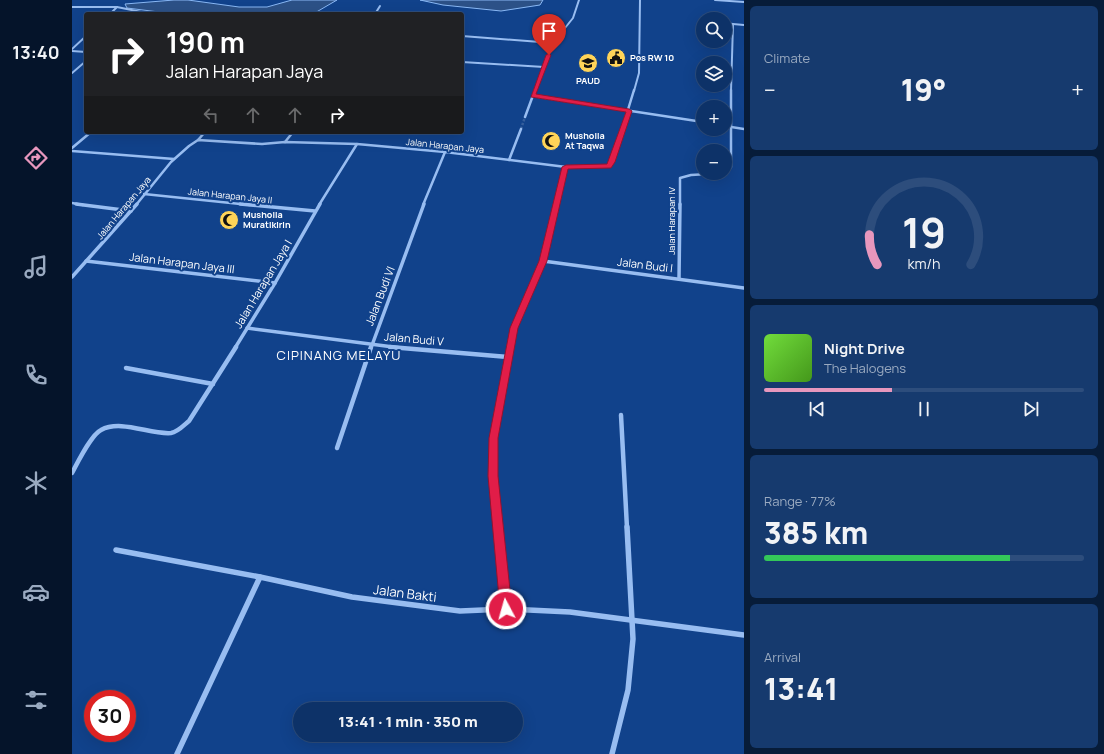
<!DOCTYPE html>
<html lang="en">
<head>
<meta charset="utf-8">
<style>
  body { margin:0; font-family:Manrope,sans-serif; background:#163a6e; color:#f1f3f6; height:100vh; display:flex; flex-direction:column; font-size:15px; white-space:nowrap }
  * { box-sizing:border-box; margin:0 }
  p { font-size:13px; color:#9aaac0 }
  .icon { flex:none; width:22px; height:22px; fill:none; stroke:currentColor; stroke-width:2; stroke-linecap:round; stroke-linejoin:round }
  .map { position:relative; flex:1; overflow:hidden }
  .panel { display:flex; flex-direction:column; gap:6px; padding:6px; background:#071c39; width:360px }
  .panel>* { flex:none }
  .guide { position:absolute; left:12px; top:12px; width:380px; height:122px; border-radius:4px; box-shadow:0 4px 16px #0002,0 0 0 1px #2d4d7c; background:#202124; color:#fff; overflow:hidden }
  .controls { position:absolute; left:624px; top:12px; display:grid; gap:8px }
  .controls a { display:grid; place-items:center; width:36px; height:36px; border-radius:50%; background:#0d3268; box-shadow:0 4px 16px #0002,0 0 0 1px #2d4d7c; font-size:20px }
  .speed { position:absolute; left:12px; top:690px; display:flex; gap:8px; font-size:20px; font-weight:700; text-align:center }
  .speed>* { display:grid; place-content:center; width:52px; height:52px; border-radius:50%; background:#0d3268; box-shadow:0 4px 16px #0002,0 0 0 1px #2d4d7c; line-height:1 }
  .speed .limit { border:6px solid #d22; background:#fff; color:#111 }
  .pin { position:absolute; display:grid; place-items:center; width:34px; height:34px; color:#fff; margin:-41px -17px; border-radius:50% 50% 50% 0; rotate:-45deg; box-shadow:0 0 4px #0007 }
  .pin .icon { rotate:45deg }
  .me { position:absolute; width:44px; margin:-22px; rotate:354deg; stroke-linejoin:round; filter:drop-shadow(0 0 3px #0008) }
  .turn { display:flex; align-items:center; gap:14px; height:84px; padding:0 16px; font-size:18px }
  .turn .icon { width:52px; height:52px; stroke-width:2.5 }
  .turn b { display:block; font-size:28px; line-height:34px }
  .lanes { display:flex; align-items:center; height:38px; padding:0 16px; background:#0003; justify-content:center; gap:20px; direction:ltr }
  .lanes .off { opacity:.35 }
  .big { font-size:30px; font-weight:800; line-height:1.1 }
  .panel .tile { flex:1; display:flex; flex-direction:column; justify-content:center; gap:6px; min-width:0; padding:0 14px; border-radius:6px; background:#163a6e }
  .panel .dial { align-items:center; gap:0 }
  .dial svg { height:104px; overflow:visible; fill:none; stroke:#2d4d7c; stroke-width:7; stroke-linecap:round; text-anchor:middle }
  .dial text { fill:#f1f3f6; stroke:none }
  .song { display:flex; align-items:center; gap:12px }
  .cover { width:48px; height:48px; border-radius:6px; background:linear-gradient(135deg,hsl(100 70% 55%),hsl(100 70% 35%)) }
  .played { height:4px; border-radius:2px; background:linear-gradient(90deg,#e797bd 40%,#2d4d7c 40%) }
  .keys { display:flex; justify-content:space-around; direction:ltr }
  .heat { display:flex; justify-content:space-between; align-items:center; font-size:22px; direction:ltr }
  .charge { height:6px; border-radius:3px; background:linear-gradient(90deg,#34c759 77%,#2d4d7c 0) }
  .trip { position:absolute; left:221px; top:702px; width:230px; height:40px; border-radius:20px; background:#0d3268; box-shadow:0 4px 16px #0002,0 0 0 1px #2d4d7c; font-weight:800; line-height:40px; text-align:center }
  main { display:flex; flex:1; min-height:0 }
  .tab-bar { display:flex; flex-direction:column; width:72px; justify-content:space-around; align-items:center; background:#05142a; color:#9aaac0 }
  .tab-bar .icon { width:28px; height:28px }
  .tab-bar .current { color:#e797bd }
  .tab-bar b { font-size:18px; color:#f1f3f6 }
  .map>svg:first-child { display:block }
</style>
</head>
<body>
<main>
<nav class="tab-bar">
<b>13:40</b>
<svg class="icon current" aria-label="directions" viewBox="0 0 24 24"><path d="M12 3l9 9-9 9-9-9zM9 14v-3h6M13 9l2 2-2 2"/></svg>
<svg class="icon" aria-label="music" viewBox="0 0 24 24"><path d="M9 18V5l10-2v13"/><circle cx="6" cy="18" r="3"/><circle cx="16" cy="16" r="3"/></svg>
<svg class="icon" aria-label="phone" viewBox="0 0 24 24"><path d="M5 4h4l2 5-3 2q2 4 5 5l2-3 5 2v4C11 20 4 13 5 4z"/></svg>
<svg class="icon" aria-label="climate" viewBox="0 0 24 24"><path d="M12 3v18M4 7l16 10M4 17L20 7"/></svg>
<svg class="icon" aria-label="car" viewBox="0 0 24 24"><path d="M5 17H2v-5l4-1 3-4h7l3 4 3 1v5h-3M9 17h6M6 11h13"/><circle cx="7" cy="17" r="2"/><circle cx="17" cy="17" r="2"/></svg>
<svg class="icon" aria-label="filters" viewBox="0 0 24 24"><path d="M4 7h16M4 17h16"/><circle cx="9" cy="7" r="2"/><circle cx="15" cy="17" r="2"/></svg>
</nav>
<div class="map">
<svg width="672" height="754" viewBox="0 0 672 754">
  <rect width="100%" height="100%" fill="#11428b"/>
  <g fill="#2c5187" stroke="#89b8f5">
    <polygon points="102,0 116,0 167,7 195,7 220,0 265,0 241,14 103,14 55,8 53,4"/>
    <polygon points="348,0 471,0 468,5 429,11 371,5"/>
  </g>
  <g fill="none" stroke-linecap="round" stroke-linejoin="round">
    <polyline stroke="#355e9c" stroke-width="2.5" stroke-dasharray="2.5 1.5" stroke-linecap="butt" points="449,129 453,117"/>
    <g stroke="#98bdf1" stroke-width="2">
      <polyline points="643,0 672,2"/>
      <polyline points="0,7 45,7 79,14"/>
      <polyline points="38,14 45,7"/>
      <polyline points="303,14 308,6"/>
      <polyline points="653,23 661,24 659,91"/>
      <polyline points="661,24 672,25"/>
      <polyline points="390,36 481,43"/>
      <polyline points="0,49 14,36"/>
      <polyline points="0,51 14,52"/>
      <polyline points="390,62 472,67"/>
      <polyline points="0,73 14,61"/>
      <polyline points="463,91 481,43 501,18 507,0"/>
      <polyline points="562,91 567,73 568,0"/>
    </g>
    <g stroke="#98bdf1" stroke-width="2.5">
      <polyline points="461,96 631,122"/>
      <polyline points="453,117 463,90"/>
      <polyline points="653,126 672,129"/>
      <polyline points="126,140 133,132"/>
      <polyline points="213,142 221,132"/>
      <polyline points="0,148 19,132"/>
      <polyline points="0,151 102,159"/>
      <polyline points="437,160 449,129"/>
      <polyline points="72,194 178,205"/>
      <polyline points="0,203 11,205"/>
      <polyline points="64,205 99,162 117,146 126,140 190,144 213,142 285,144 373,152 494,167 537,166 540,162 562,90"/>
      <polyline points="247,205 285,144"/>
      <polyline points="351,205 373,152"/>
      <polyline points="485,205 494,167"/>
      <polyline points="608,205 608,178 619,175 654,173 659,167 659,90"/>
    </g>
    <g stroke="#98bdf1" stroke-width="3.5">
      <polyline points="4,204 59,211"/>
      <polyline points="168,204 243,211"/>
      <polyline points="14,261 203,283"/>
      <polyline points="471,261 672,288"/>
      <polyline points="0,277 65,204"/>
      <polyline points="607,279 608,204"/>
      <polyline points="175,328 329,348"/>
      <polyline points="163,348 203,283 248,204"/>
      <polyline points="299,348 352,204"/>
      <polyline points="439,348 442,329 471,261 485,204"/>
    </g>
    <g stroke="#98bdf1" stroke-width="4.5">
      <polyline points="318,347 436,357"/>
      <polyline points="54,368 141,384"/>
      <polyline points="549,415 555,528"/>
      <polyline points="265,448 299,347"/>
      <path d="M0 473C6 462 19 435 29 430 49 419 79 435 99 433 106 432 112 425 117 421L164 347"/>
      <polyline points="426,528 421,476 422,438 439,347"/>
    </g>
    <g stroke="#98bdf1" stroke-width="5.5">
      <polyline points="426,527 434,609"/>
      <polyline points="44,550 188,577 280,597 388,611 434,609 498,612 672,635"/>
      <polyline points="105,754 188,577"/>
      <polyline points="540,754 556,690 561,639 555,527"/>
    </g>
  </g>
  <polygon fill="#e11d48" stroke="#92132f" points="477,53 479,55 464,94 557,109 560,111 543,162 539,168 496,169 475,261 446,328 426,438 426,476 440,609 439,613 434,614 430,613 428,609 416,476 417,438 438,328 467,261 490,167 494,165 535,164 554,112 459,97 474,55"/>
  <defs>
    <symbol id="civic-disc" viewBox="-11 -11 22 22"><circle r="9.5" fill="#ffd458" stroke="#11428b"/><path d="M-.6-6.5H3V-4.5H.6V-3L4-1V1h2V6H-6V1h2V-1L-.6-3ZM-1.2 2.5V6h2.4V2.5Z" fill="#111"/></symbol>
    <symbol id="school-disc" viewBox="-11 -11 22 22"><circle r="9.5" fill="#ffd458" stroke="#11428b"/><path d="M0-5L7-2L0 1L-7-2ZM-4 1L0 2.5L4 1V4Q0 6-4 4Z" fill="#111"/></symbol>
    <symbol id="mosque-disc" viewBox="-11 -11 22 22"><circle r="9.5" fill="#ffd458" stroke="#11428b"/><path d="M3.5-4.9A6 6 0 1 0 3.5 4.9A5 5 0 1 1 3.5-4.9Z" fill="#111"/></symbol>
  </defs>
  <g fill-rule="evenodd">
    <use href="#civic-disc" x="533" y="47" width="22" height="22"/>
    <use href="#school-disc" x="505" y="52" width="22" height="22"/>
    <use href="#mosque-disc" x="468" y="130" width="22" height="22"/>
    <use href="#mosque-disc" x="146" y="209" width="22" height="22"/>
  </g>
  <g text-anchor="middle" stroke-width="4" stroke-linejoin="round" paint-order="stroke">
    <g font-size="9" font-weight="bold" fill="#fff" stroke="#11428b" text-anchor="start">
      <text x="558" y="61">Pos RW 10</text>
      <text x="516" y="84" text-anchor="middle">PAUD</text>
      <text x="493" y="139">Musholla<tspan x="493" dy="10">At Taqwa</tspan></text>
      <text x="171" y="218">Musholla<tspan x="171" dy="10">Muratikirin</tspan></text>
    </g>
    <g font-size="9" fill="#fff" stroke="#11428b">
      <text transform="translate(373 146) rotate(6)" y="3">Jalan Harapan Jaya</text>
      <text transform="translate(158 196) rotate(6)" y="3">Jalan Harapan Jaya II</text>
      <text transform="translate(52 208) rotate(-50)" y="3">Jalan Harapan Jaya</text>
      <text transform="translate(600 221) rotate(-90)" y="3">Jalan Harapan IV</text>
    </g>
    <g font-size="11" fill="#fff" stroke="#11428b">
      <text transform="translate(110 263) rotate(7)" y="4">Jalan Harapan Jaya III</text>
      <text transform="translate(573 265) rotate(7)" y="4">Jalan Budi I</text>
      <text transform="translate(191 284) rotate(-59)" y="4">Jalan Harapan Jaya I</text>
      <text transform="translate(308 296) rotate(-69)" y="4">Jalan Budi VI</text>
      <text transform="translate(342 339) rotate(5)" y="4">Jalan Budi V</text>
    </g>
    <g font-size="13" letter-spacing="1" fill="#fff" stroke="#11428b">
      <text x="267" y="360">CIPINANG MELAYU</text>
    </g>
    <g font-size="13" fill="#fff" stroke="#11428b">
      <text transform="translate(333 593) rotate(7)" y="5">Jalan Bakti</text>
    </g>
  </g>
</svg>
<div class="controls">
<a><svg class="icon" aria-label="search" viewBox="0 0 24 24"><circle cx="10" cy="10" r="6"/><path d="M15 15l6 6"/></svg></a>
<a><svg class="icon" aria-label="layers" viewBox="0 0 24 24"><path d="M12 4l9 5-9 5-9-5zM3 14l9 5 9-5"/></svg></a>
<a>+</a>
<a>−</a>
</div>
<div class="speed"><div class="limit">30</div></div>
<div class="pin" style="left:477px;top:55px;background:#d93025"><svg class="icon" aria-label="arrive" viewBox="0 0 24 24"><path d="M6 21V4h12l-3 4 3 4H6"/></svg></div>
<svg class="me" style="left:434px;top:609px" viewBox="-20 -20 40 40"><circle r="17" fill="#e11d48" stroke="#fff" stroke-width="3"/><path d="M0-11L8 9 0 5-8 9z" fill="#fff"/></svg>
<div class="trip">13:41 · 1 min · 350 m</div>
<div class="guide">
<div class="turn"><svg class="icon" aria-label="right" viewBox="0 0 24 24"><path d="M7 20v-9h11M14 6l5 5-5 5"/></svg><div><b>190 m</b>Jalan Harapan Jaya</div></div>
<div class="lanes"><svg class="icon off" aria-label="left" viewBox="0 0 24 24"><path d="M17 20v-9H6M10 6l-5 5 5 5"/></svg><svg class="icon off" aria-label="ahead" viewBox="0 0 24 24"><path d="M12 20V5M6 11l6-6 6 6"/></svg><svg class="icon off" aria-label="ahead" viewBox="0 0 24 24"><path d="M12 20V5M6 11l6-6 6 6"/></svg><svg class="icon" aria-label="right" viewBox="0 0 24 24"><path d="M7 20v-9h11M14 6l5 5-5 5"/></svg></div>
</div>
</div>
<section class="panel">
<div class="tile"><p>Climate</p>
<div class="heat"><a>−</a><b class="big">19°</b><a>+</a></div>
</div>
<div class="tile dial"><svg viewBox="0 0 100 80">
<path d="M14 69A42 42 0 1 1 86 69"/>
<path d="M14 69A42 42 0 0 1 8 46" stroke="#e797bd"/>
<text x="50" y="56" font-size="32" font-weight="700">19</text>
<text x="50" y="72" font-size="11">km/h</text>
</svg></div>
<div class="tile">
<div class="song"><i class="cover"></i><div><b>Night Drive</b><p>The Halogens</p></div></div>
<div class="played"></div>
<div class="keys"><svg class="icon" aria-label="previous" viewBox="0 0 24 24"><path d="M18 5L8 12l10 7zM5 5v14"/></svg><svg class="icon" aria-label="pause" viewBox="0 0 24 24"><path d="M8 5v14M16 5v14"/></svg><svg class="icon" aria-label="next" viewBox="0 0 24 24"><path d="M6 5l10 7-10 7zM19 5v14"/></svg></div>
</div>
<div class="tile"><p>Range · 77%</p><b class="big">385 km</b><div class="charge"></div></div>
<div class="tile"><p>Arrival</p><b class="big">13:41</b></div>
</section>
</main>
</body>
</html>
